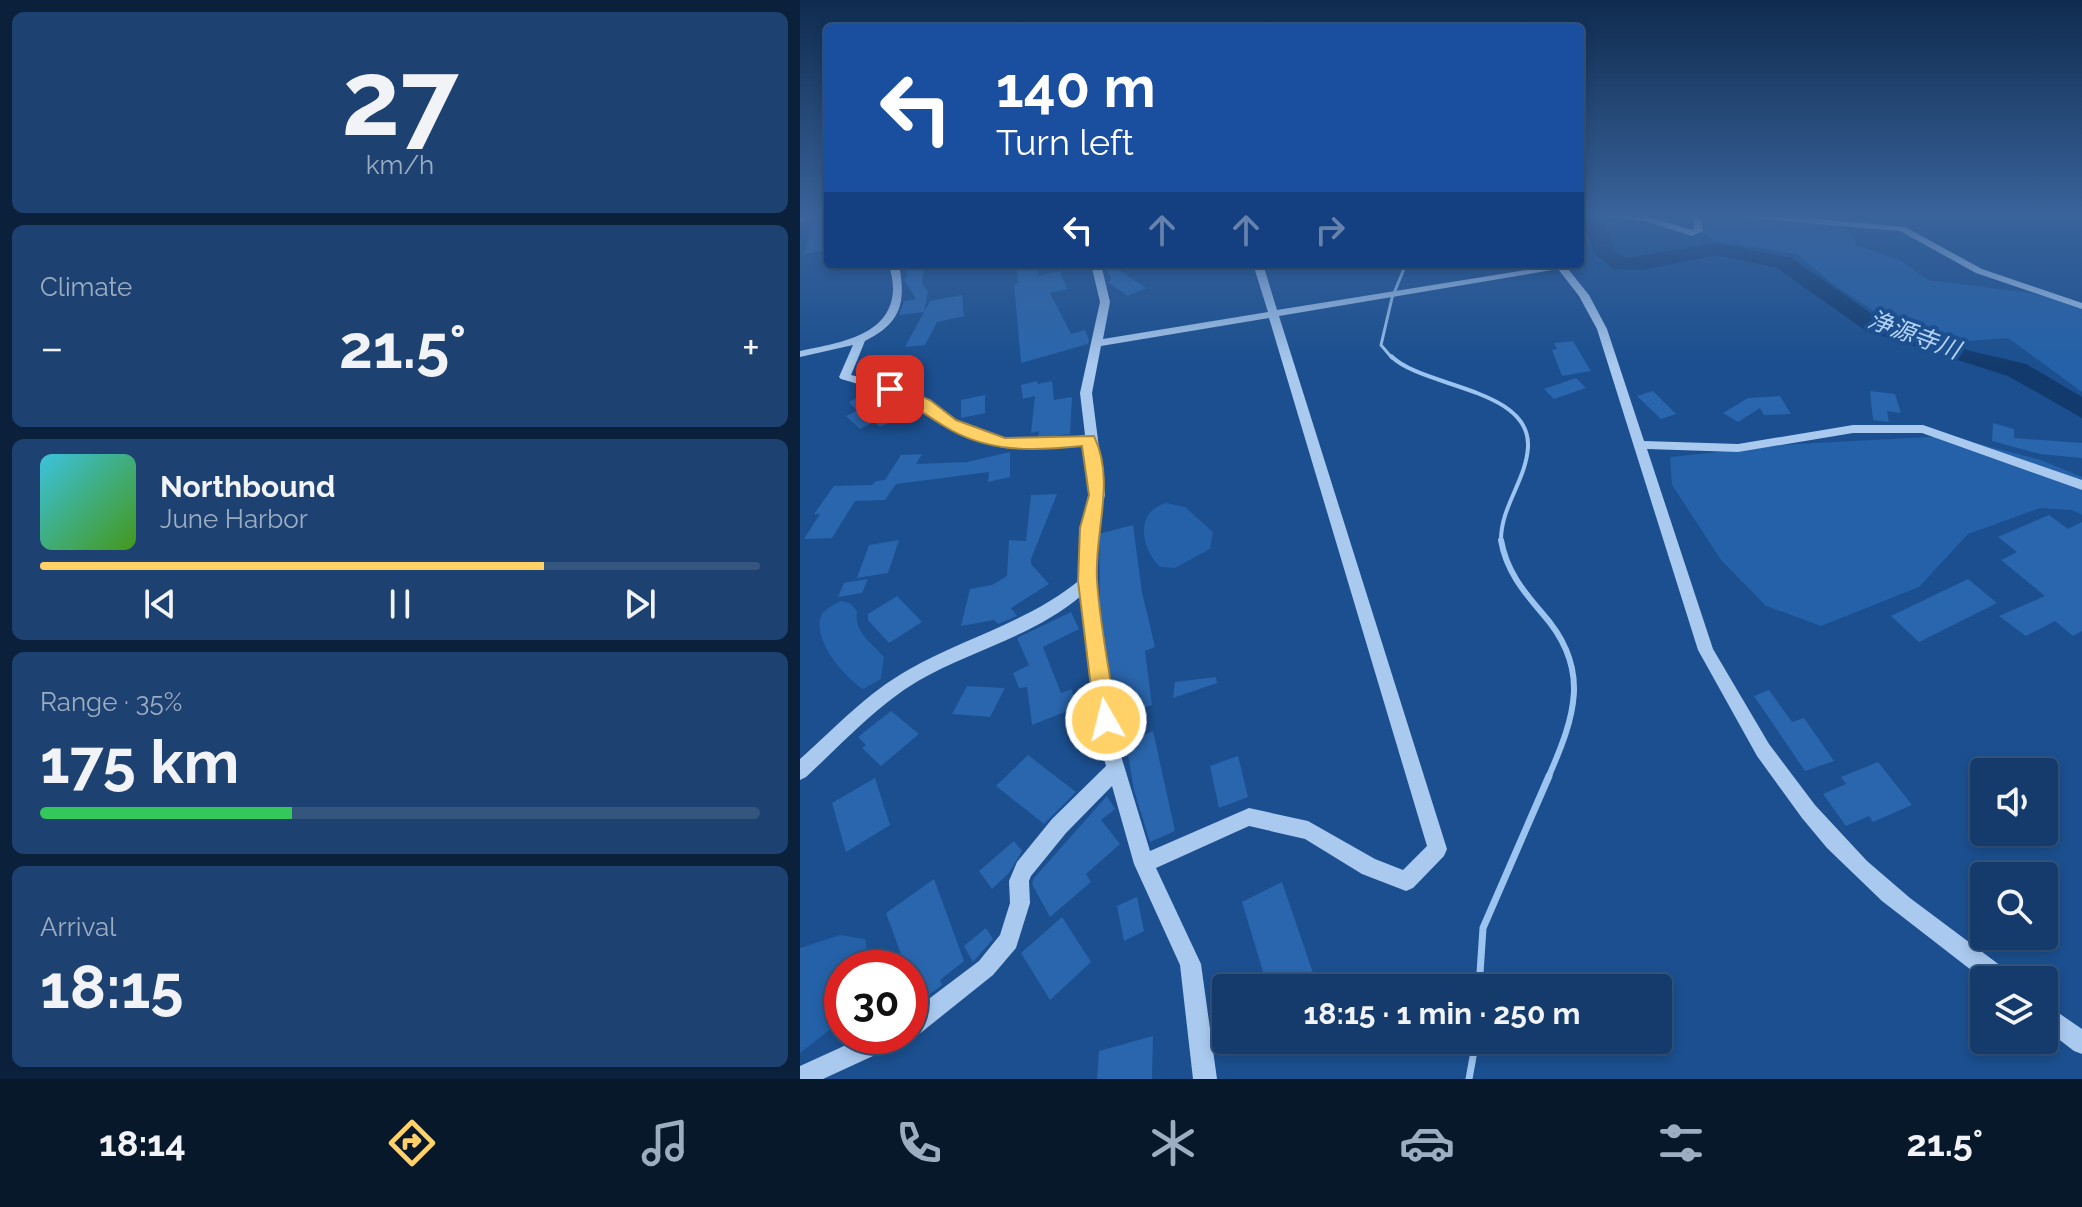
<!DOCTYPE html>
<html lang="en">
<head>
<meta charset="utf-8">
<style>
  body { margin:0; font-family:Raleway,"Noto Sans JP",sans-serif; background:#1d4271; color:#f1f3f6; height:100vh; display:flex; flex-direction:column; font-size:30px; white-space:nowrap }
  * { box-sizing:border-box; margin:0 }
  p { font-size:26px; color:#9dadc1 }
  .icon { flex:none; width:44px; height:44px; fill:none; stroke:currentColor; stroke-width:2; stroke-linecap:round; stroke-linejoin:round }
  .map { position:relative; flex:1; overflow:hidden }
  .drawer { display:flex; flex-direction:column; gap:12px; padding:12px; background:#0b203b; width:800px }
  .drawer>* { flex:none }
  .top-card { position:absolute; left:24px; top:24px; width:760px; height:244px; border-radius:8px; box-shadow:0 4px 12px #0003,0 0 0 2px #33557e; background:#1a4fa0; color:#fff; overflow:hidden }
  .buttons { position:absolute; left:1170px; top:758px; display:grid; gap:16px }
  .buttons a { display:grid; place-items:center; width:88px; height:88px; border-radius:8px; background:#143b6b; box-shadow:0 4px 12px #0003,0 0 0 2px #33557e; font-size:40px }
  .speed { position:absolute; left:24px; top:950px; display:flex; gap:16px; font-size:40px; font-weight:700; text-align:center }
  .speed>* { display:grid; place-content:center; width:104px; height:104px; border-radius:50%; background:#143b6b; box-shadow:0 4px 12px #0003,0 0 0 2px #33557e; line-height:1 }
  .speed .limit { border:12px solid #d22; background:#fff; color:#111 }
  .pin { position:absolute; display:grid; place-items:center; width:68px; height:68px; color:#fff; margin:-34px; border-radius:16px; box-shadow:0 4px 12px #0006 }
  .me { position:absolute; width:88px; margin:-44px; rotate:352deg; stroke-linejoin:round; filter:drop-shadow(0 0 6px #0008) }
  .turn { display:flex; align-items:center; gap:28px; height:168px; padding:0 40px; font-size:36px }
  .turn .icon { width:104px; height:104px; stroke-width:2.5 }
  .turn b { display:block; font-size:56px; line-height:68px }
  .lanes { display:flex; align-items:center; height:76px; padding:0 40px; background:#0003; justify-content:center; gap:40px; direction:ltr }
  .lanes .off { opacity:.35 }
  .big { font-size:60px; font-weight:700; line-height:1.1 }
  .drawer .card { flex:1; display:flex; flex-direction:column; justify-content:center; gap:12px; min-width:0; padding:0 28px; border-radius:12px; background:#1d4271 }
  .drawer .dial { align-items:center; gap:0 }
  .dial b { font-size:104px; line-height:1 }
  .song { display:flex; align-items:center; gap:24px }
  .cover { width:96px; height:96px; border-radius:12px; background:linear-gradient(135deg,hsl(190 70% 55%),hsl(100 70% 35%)) }
  .played { height:8px; border-radius:4px; background:linear-gradient(90deg,#ffd166 70%,#33557e 70%) }
  .keys { display:flex; justify-content:space-around; direction:ltr }
  .heat { display:flex; justify-content:space-between; align-items:center; font-size:44px; direction:ltr }
  .charge { height:12px; border-radius:6px; background:linear-gradient(90deg,#34c759 35%,#33557e 0) }
  .trip { position:absolute; left:412px; top:974px; width:460px; height:80px; border-radius:8px; background:#143b6b; box-shadow:0 4px 12px #0003,0 0 0 2px #33557e; font-weight:700; line-height:80px; text-align:center }
  .dock { display:flex; height:128px; justify-content:space-around; align-items:center; background:#08182b; color:#9dadc1 }
  .dock .icon { width:56px; height:56px }
  .dock .current { color:#ffd166 }
  .dock b { font-size:36px; color:#f1f3f6 }
  main { display:flex; flex:1; min-height:0 }
  .map>svg:first-child { display:block }
</style>
</head>
<body>
<main>
<section class="drawer">
<div class="card dial"><b>27</b><p>km/h</p></div>
<div class="card"><p>Climate</p>
<div class="heat"><a>−</a><b class="big">21.5°</b><a>+</a></div>
</div>
<div class="card">
<div class="song"><i class="cover"></i><div><b>Northbound</b><p>June Harbor</p></div></div>
<div class="played"></div>
<div class="keys"><svg class="icon" aria-label="previous" viewBox="0 0 24 24"><path d="M18 5L8 12l10 7zM5 5v14"/></svg><svg class="icon" aria-label="pause" viewBox="0 0 24 24"><path d="M8 5v14M16 5v14"/></svg><svg class="icon" aria-label="next" viewBox="0 0 24 24"><path d="M6 5l10 7-10 7zM19 5v14"/></svg></div>
</div>
<div class="card"><p>Range · 35%</p><b class="big">175 km</b><div class="charge"></div></div>
<div class="card"><p>Arrival</p><b class="big">18:15</b></div>
</section>
<div class="map">
<svg width="1282" height="1079" viewBox="0 0 1282 1079">
  <rect width="100%" height="100%" fill="#1b4f8f"/>
  <g fill="#2461a8">
    <polygon points="896,214 1042,214 1056,245 1100,260 1128,280 1231,293 1282,306 1282,392 1208,338 1154,342 1088,320 1034,285 997,254 915,241 904,233 905,217"/>
    <polygon points="1148,436 1241,460 1282,477 1282,515 1272,510 1240,508 1168,534 1119,587 1021,626 966,606 921,560 872,485 870,457 996,444"/>
    <path d="M366 503 385 507 413 532 410 549 375 568 360 567C341 548 334 512 366 503Z"/>
    <path d="M40 601 50 603 57 611C54 633 71 642 84 657L81 679 63 689C45 678 12 640 21 616 24 609 34 605 40 601Z"/>
    <polygon points="40,935 65,939 70,968 42,968 42,1020 0,1053 0,948"/>
  </g>
  <g fill="none" stroke-linecap="round" stroke-linejoin="round">
    <polyline stroke="#9cc4f0" stroke-width="3" points="592,358 581,345 592,298 606,264"/>
    <path stroke="#9cc4f0" stroke-width="4" d="M591 356C623 388 731 388 728 447 726 481 700 507 701 542"/>
    <path stroke="#9cc4f0" stroke-width="6" d="M701 540C706 570 723 591 742 613 792 669 775 716 748 778"/>
    <g stroke="#9cc4f0" stroke-width="7">
      <polyline points="679,988 683,928 749,776"/>
      <polyline points="669,1079 676,1040"/>
    </g>
    <polygon fill="#123a6d" fill-rule="evenodd" points="780,214 800,214 815,251 826,258 917,243 992,258 1082,321 1171,351 1226,364 1282,397 1282,418 1208,376 1066,331 977,268 917,255 843,270 813,269 795,254"/>
  </g>
  <g fill="#2a66ad">
    <polygon points="28,223 28,250 4,254 12,226"/>
    <polygon points="102,264 120,264 124,270 122,283 128,292 124,312 99,315 104,301 116,299 104,280 108,275"/>
    <polygon points="304,264 310,264 346,288 328,296 308,282 311,280"/>
    <polygon points="238,266 238,276 260,271 267,289 250,293 271,334 285,330 289,340 288,344 221,363 214,284 218,283 217,269"/>
    <polygon points="162,295 164,316 137,322 125,345 105,347 130,301"/>
    <polygon points="773,341 791,371 762,376 752,350 757,349 754,343"/>
    <polygon points="103,358 113,376 93,383 84,380 78,368"/>
    <polygon points="776,378 786,388 754,399 744,389"/>
    <polygon points="237,381 238,384 252,381 254,400 272,397 270,434 238,438 239,431 231,433 235,396 223,399 221,385"/>
    <polygon points="853,391 876,414 861,419 837,396"/>
    <polygon points="1070,391 1095,394 1101,413 1087,411 1089,422 1073,420"/>
    <polygon points="67,393 85,411 95,420 80,427 74,422 60,429 46,416 57,411 49,402"/>
    <polygon points="185,395 185,413 161,418 161,400"/>
    <polygon points="980,396 991,414 964,415 960,408 938,422 923,413 948,398"/>
    <polygon points="1193,423 1214,429 1214,438 1282,443 1282,458 1240,454 1192,441"/>
    <polygon points="210,452 210,477 188,482 189,472 96,484 85,500 55,501 32,538 4,539 20,514 14,514 34,486 72,485 76,481 85,480 101,455 122,454 116,464 167,462"/>
    <polygon points="257,494 231,559 231,564 249,584 211,608 217,616 198,624 194,620 161,626 170,589 192,585 207,576 209,540 226,541 231,495"/>
    <polygon points="1249,515 1268,529 1282,522 1282,631 1273,636 1255,621 1226,636 1199,616 1245,596 1201,560 1217,552 1198,537"/>
    <polygon points="333,525 342,592 355,647 345,651 352,705 316,716 300,605 299,534"/>
    <polygon points="99,540 88,573 57,578 69,545"/>
    <polygon points="68,579 62,593 38,597 44,583"/>
    <polygon points="1168,579 1197,603 1119,642 1091,616"/>
    <polygon points="97,596 122,622 89,643 68,620 68,614"/>
    <polygon points="271,612 279,629 243,647 261,693 272,689 275,708 232,725 227,687 219,688 213,673 229,665 217,638"/>
    <polygon points="416,677 417,683 373,698 375,682"/>
    <polygon points="167,686 205,688 190,717 152,714"/>
    <polygon points="969,690 992,722 1004,718 1034,761 1005,771 954,696"/>
    <polygon points="91,711 119,734 81,766 62,748 66,745 58,737"/>
    <polygon points="353,731 375,831 350,842 334,790 326,742"/>
    <polygon points="228,755 276,792 244,824 196,786"/>
    <polygon points="438,756 448,797 419,808 410,766"/>
    <polygon points="1078,762 1112,805 1073,822 1069,816 1046,826 1023,794 1046,784 1041,777"/>
    <polygon points="75,778 90,825 46,852 32,803"/>
    <polygon points="307,796 315,809 301,820 320,844 286,874 291,882 250,917 232,884 234,878"/>
    <polygon points="214,841 222,851 209,873 192,889 179,871"/>
    <polygon points="134,879 164,961 140,980 142,985 116,1005 110,990 110,968 106,968 86,913"/>
    <polygon points="482,882 512,970 518,988 468,988 442,902"/>
    <polygon points="337,897 344,931 324,941 317,906"/>
    <polygon points="262,917 291,962 250,1000 221,953"/>
    <polygon points="186,928 193,939 173,962 164,946"/>
    <polygon points="353,1036 352,1079 297,1079 299,1051"/>
  </g>
  <g fill="none" stroke-linecap="round" stroke-linejoin="round">
    <g fill="#a9c9ee" fill-rule="evenodd">
      <polygon points="6,214 16,214 0,223 0,217"/>
      <polygon points="800,214 846,216 892,230 894,230 893,214 905,214 901,217 903,231 892,236 845,221 804,217"/>
      <polygon points="935,214 963,214 1105,227 1182,269 1282,303 1282,309 1176,273 1100,231 939,217"/>
      <path d="M89 264H99C106 302 102 323 65 341L51 375 94 386 128 400 155 420 204 440 235 441 285 435 280 393 300 302 291 264H301L310 302 303 339 468 312 453 264H463L477 310 764 264 789 295 807 329 844 441 938 444 1053 425H1123L1282 480V490L1122 433H1053L938 452 847 449 913 649 969 744 1015 805 1067 861 1110 898 1209 972 1212 980H1184L1082 901 1027 848 1002 818 957 756 898 650 797 329 779 296 758 269 479 316 647 849 644 856 613 888 606 891 562 874 505 839 449 826 356 868 401 964 417 1079H393L380 965 334 864 312 786 266 833 231 876 229 881 230 903 216 948 193 975 118 1035 110 1038 105 1036H110V1013L179 961 200 935 210 903 209 881 217 862 252 819 306 766C291 713 286 651 282 595 235 636 171 650 118 681 76 706 42 744 6 777L0 780V759C35 728 67 693 108 670 166 637 229 622 281 579L282 528 291 495 286 444 235 449 203 448 147 426 120 406 86 392 41 379 39 377 53 345 0 357V351C36 343 92 337 93 289 93 281 91 272 89 264ZM469 318 627 846 603 870 575 859 508 821 449 808 350 851 318 746 300 631 295 581 296 528 305 495 292 393 301 346Z"/>
      <polygon points="1244,1003 1282,1029 1282,1054 1274,1051 1244,1028"/>
      <polygon points="66,1036 102,1036 99,1044 23,1079 0,1079 0,1066"/>
    </g>
  </g>
  <linearGradient id="sky" x2="0" y2="1"><stop stop-color="#0f2b4f"/><stop offset="0.59" stop-color="#39639b"/><stop offset="1" stop-color="#39639b" stop-opacity="0"/></linearGradient>
  <rect width="1282" height="365" fill="url(#sky)"/>
  <path fill="#ffd166" stroke="#a68842" stroke-width="2" d="M85 385H96L130 400 156 420 205 438 294 436C316 482 294 532 297 580 300 627 310 674 317 720L314 727 306 731 298 727 295 720 278 581 280 528 289 495 282 446C233 451 187 453 144 426 121 412 111 403 85 392Z"/>
  <g text-anchor="middle" stroke-width="8" stroke-linejoin="round" paint-order="stroke">
    <g font-size="24" font-style="italic" fill="#b5d3f5" stroke="#1b4f8f">
      <text transform="translate(1114 335) rotate(20)" y="8">浄源寺川</text>
    </g>
  </g>
</svg>
<div class="buttons">
<a><svg class="icon" aria-label="sound" viewBox="0 0 24 24"><path d="M4 9h4l5-4v14l-5-4H4zM17 9q2 3 0 6"/></svg></a>
<a><svg class="icon" aria-label="search" viewBox="0 0 24 24"><circle cx="10" cy="10" r="6"/><path d="M15 15l6 6"/></svg></a>
<a><svg class="icon" aria-label="layers" viewBox="0 0 24 24"><path d="M12 4l9 5-9 5-9-5zM3 14l9 5 9-5"/></svg></a>
</div>
<div class="speed"><div class="limit">30</div></div>
<div class="pin" style="left:90px;top:389px;background:#d93025"><svg class="icon" aria-label="arrive" viewBox="0 0 24 24"><path d="M6 21V4h12l-3 4 3 4H6"/></svg></div>
<svg class="me" style="left:306px;top:720px" viewBox="-20 -20 40 40"><circle r="17" fill="#ffd166" stroke="#fff" stroke-width="3"/><path d="M0-11L8 9 0 5-8 9z" fill="#fff"/></svg>
<div class="trip">18:15 · 1 min · 250 m</div>
<div class="top-card">
<div class="turn"><svg class="icon" aria-label="left" viewBox="0 0 24 24"><path d="M17 20v-9H6M10 6l-5 5 5 5"/></svg><div><b>140 m</b>Turn left</div></div>
<div class="lanes"><svg class="icon" aria-label="left" viewBox="0 0 24 24"><path d="M17 20v-9H6M10 6l-5 5 5 5"/></svg><svg class="icon off" aria-label="ahead" viewBox="0 0 24 24"><path d="M12 20V5M6 11l6-6 6 6"/></svg><svg class="icon off" aria-label="ahead" viewBox="0 0 24 24"><path d="M12 20V5M6 11l6-6 6 6"/></svg><svg class="icon off" aria-label="right" viewBox="0 0 24 24"><path d="M7 20v-9h11M14 6l5 5-5 5"/></svg></div>
</div>
</div>
</main>
<nav class="dock">
<b>18:14</b>
<svg class="icon current" aria-label="directions" viewBox="0 0 24 24"><path d="M12 3l9 9-9 9-9-9zM9 14v-3h6M13 9l2 2-2 2"/></svg>
<svg class="icon" aria-label="music" viewBox="0 0 24 24"><path d="M9 18V5l10-2v13"/><circle cx="6" cy="18" r="3"/><circle cx="16" cy="16" r="3"/></svg>
<svg class="icon" aria-label="phone" viewBox="0 0 24 24"><path d="M5 4h4l2 5-3 2q2 4 5 5l2-3 5 2v4C11 20 4 13 5 4z"/></svg>
<svg class="icon" aria-label="climate" viewBox="0 0 24 24"><path d="M12 3v18M4 7l16 10M4 17L20 7"/></svg>
<svg class="icon" aria-label="car" viewBox="0 0 24 24"><path d="M5 17H2v-5l4-1 3-4h7l3 4 3 1v5h-3M9 17h6M6 11h13"/><circle cx="7" cy="17" r="2"/><circle cx="17" cy="17" r="2"/></svg>
<svg class="icon" aria-label="filters" viewBox="0 0 24 24"><path d="M4 7h16M4 17h16"/><circle cx="9" cy="7" r="2"/><circle cx="15" cy="17" r="2"/></svg>
<b>21.5°</b>
</nav>
</body>
</html>
